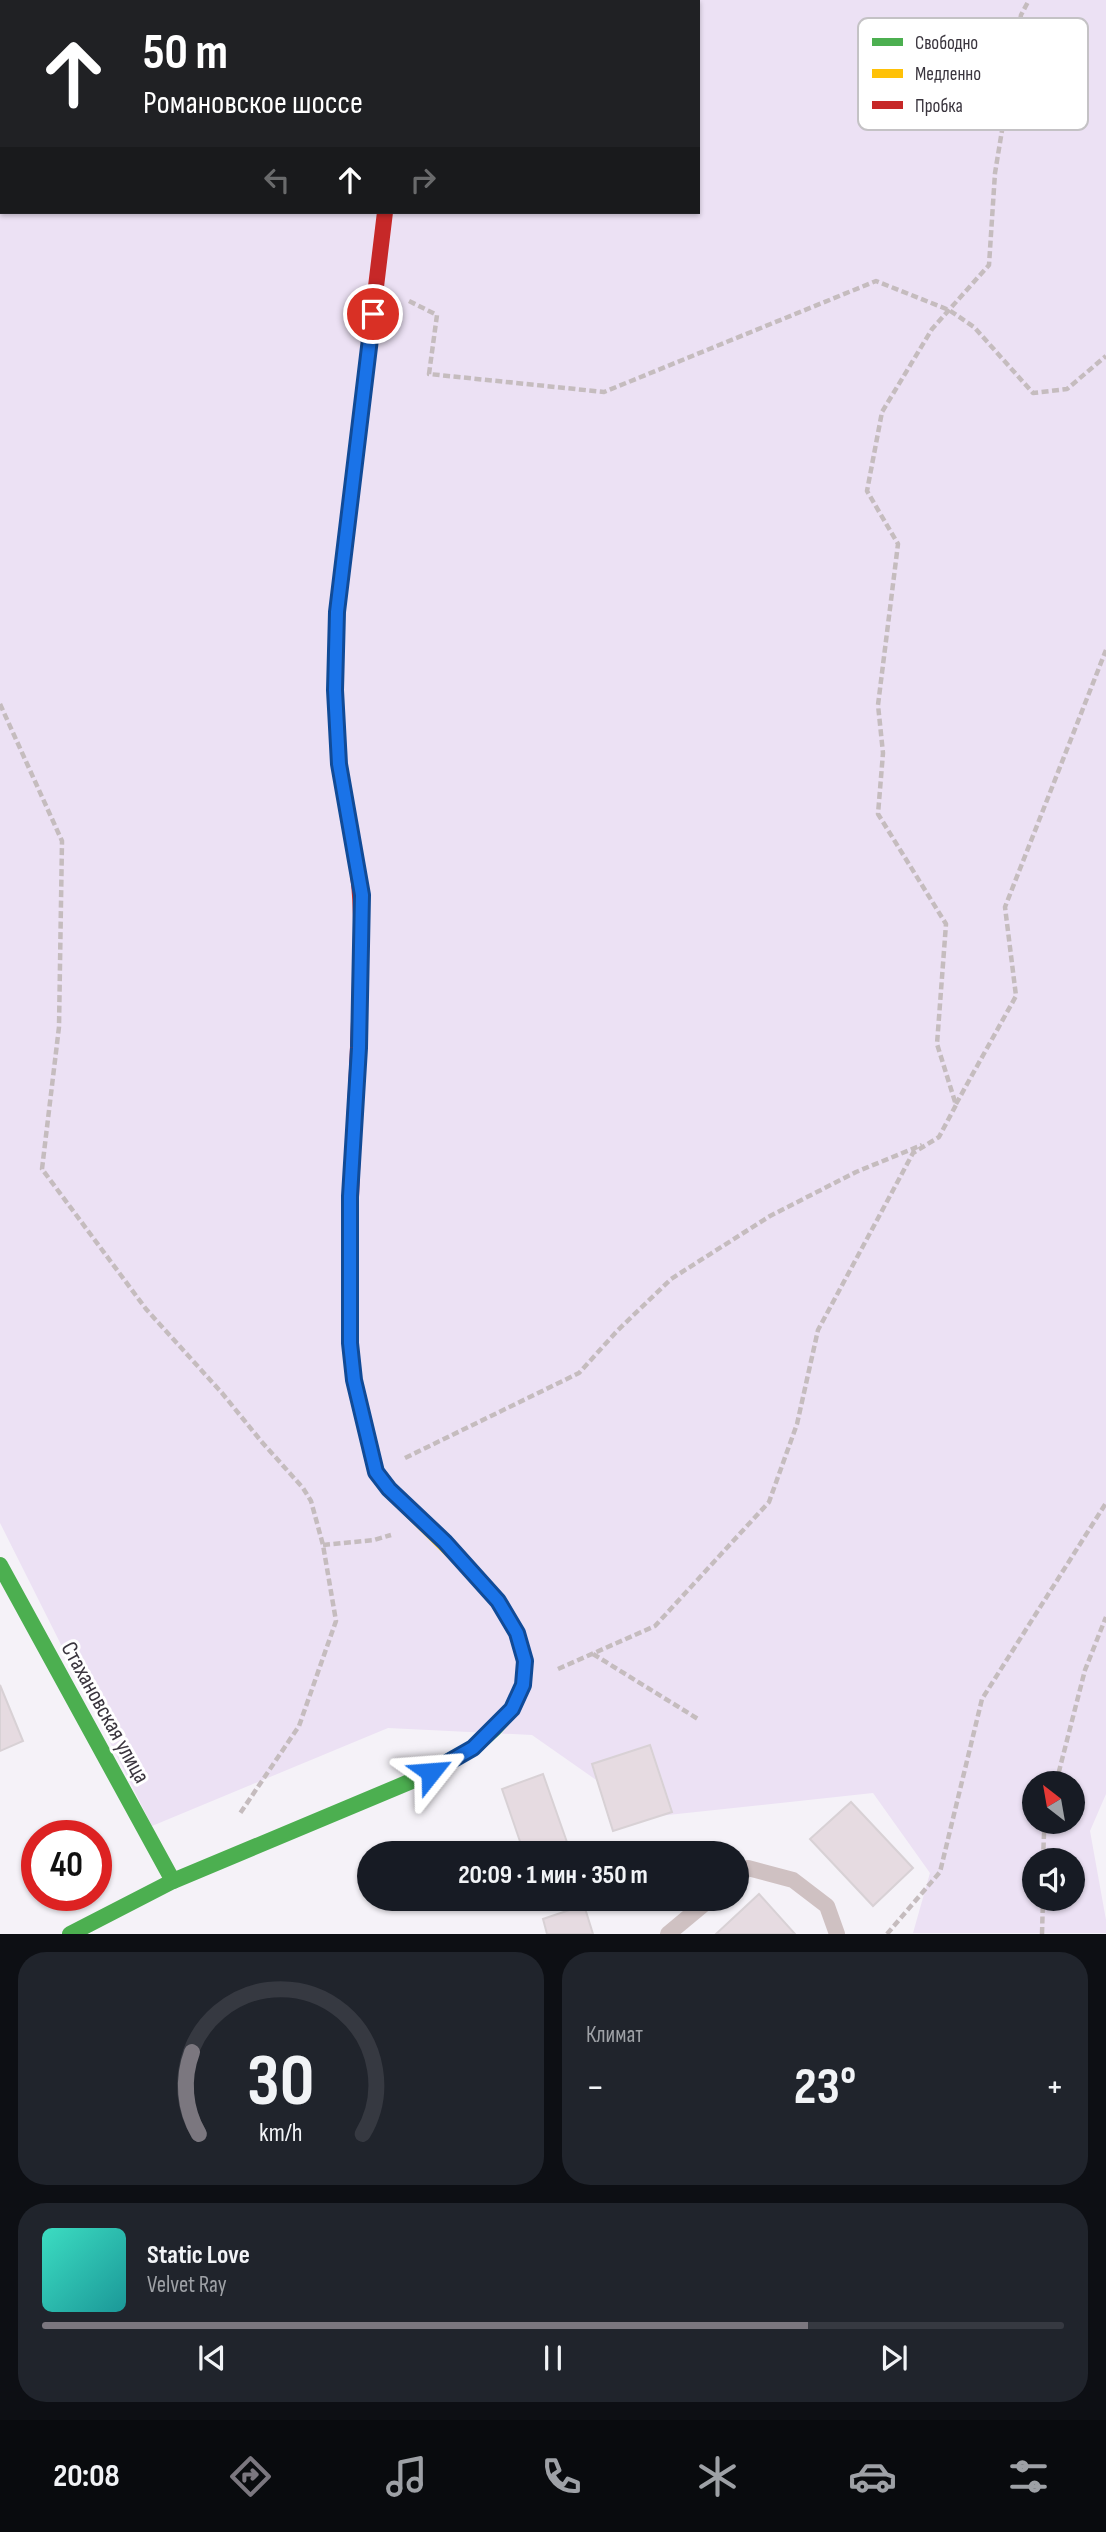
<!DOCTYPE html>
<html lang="ru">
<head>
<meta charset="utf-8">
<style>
  body { margin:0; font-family:"Sofia Sans Condensed",sans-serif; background:#20242c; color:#f1f3f6; height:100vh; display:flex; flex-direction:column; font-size:26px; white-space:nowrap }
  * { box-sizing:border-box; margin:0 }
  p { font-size:23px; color:#9ea1a6 }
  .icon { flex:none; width:38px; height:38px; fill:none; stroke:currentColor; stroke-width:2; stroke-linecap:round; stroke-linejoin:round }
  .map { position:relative; height:1934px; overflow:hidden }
  .drawer { display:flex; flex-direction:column; gap:18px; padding:18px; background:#0d0f14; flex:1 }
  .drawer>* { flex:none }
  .top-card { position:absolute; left:0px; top:0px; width:700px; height:214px; box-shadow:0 2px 5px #0004; background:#202124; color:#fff; overflow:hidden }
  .needle { width:46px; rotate:329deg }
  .controls { position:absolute; left:1022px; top:1771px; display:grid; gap:14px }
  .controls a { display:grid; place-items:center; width:63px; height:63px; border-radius:50%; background:#171b24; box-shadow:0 2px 5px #0004; font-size:35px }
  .speed { position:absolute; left:21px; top:1820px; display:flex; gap:14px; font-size:35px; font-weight:700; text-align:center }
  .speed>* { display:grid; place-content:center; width:91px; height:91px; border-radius:50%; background:#171b24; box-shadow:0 2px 5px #0004; line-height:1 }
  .speed .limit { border:10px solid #d22; background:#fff; color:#111 }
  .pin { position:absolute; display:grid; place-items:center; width:60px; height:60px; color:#fff; margin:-30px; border:4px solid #fff; border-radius:50%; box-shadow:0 2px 7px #0007 }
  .me { position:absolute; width:77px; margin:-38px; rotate:62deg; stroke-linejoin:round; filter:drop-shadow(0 0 5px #0008) }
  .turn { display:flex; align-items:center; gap:24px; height:147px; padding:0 28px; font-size:32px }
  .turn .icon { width:91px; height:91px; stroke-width:2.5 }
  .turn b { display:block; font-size:49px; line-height:60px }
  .lanes { display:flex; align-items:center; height:66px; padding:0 28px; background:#0003; justify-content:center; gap:35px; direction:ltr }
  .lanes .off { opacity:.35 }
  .big { font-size:52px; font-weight:700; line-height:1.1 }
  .drawer .tile { flex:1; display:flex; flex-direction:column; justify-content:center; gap:10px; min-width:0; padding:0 24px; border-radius:28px; background:#20242c }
  .drawer .dial { align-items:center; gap:0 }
  .dial svg { height:182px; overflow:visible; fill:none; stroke:#363941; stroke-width:7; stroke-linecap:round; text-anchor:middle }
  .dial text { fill:#f1f3f6; stroke:none }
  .song { display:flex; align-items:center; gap:21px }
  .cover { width:84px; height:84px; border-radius:10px; background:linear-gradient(135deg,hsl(170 70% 55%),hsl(180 70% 35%)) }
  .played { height:7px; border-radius:4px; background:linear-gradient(90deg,#7b777f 75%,#363941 75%) }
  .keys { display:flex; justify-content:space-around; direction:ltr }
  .heat { display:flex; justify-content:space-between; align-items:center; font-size:38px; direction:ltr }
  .drawer .tiles { flex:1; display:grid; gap:18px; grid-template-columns:1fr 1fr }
  .tile:last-child { grid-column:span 2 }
  .trip { position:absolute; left:357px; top:1841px; width:392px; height:70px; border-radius:35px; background:#171b24; box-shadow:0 2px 5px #0004; font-weight:700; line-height:70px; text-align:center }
  .dock { display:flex; height:112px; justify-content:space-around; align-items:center; background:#090b0e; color:#9ea1a6 }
  .dock .icon { width:49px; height:49px }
  .dock .current { color:#7b777f }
  .dock b { font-size:32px; color:#f1f3f6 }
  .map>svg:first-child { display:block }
</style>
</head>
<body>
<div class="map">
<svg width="1106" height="1934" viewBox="0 0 1106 1934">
  <rect width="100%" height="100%" fill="#f5f2f8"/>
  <path fill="#ece1f4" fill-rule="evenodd" d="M0 0H1106V1794L1090 1831 1106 1920V1933H913L930 1873 873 1793 649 1817 532 1735 388 1728 152 1826 0 1523ZM2 2H698V212H2ZM1034 1783H1073V1822H1034ZM1034 1860H1073V1899H1034Z"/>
  <g fill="#e6dbe1" stroke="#d8d1d5" stroke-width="2">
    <polygon points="0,1685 23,1741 0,1751"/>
    <polygon points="650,1745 672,1812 613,1831 592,1764"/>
    <polygon points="543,1774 568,1845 542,1853 524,1853 502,1789"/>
    <polygon points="851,1802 913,1868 873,1906 810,1839"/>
    <polygon points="759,1894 795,1934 716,1934"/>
    <polygon points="584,1905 593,1934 547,1934 543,1919"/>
  </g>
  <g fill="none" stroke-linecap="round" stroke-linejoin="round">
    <g stroke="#c5bcbe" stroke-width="4.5" stroke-dasharray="7 3.5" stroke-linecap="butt">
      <polyline points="409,301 437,315 429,374 604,392 876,281 949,310 974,327 1033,393 1067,389 1106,356"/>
      <polyline points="0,704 62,841 59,1027 42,1169 146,1309 222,1393 261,1441 303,1488 311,1501 323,1545 336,1621 299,1726 239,1815"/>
      <polyline points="956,1104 1016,996 1005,907 1106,650"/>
      <polyline points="405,1458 579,1373 618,1330 671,1279 770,1216 856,1172 922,1145"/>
      <polyline points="323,1545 374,1540 391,1535"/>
      <polyline points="593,1654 698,1719"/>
      <polyline points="558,1669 655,1626 769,1502 797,1424 818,1330 913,1153 939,1137 956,1105 937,1044 946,924 878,814 883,753 878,705 898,544 867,491 882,412 932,329 989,265 995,173 1021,15 1029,0"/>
      <polyline points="1056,1783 1085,1670 1106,1617"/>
      <polyline points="1043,1860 1044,1834 1047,1822"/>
      <polyline points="887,1934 940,1872 982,1699 1106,1503"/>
      <polyline points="1042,1934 1043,1899"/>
    </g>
    <g stroke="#cfc1c2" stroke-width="16">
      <polyline points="737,1877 748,1868 793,1880 827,1906 837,1934"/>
      <polyline points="668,1934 710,1899"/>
    </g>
    <g stroke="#4caf50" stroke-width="16">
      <polyline points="414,2 415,0"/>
      <polyline points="0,1565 173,1881"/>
      <polyline points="70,1934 173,1881 414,1780 473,1748 495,1728 512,1709 523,1685 525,1662 517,1633 498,1601 464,1563"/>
    </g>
    <g stroke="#ffc107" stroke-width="16">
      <polyline points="356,860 339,764 335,690 337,613 368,353"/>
      <polyline points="350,1249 350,1343 354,1380 376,1472 389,1489 464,1563"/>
    </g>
    <g stroke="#c62828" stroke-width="16">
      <polyline points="368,353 385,212"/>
      <path d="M350 1249C350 1160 359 1071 360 982 361 940 363 902 356 860"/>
    </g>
  </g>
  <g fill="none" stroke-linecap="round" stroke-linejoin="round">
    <defs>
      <polyline id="route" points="373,314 337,612 335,690 339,764 362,895 359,1048 350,1196 350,1343 354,1380 376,1472 389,1489 445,1542 498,1601 517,1633 525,1661 523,1685 512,1709 473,1748 431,1772"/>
    </defs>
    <use href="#route" stroke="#114b97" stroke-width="18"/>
    <use href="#route" stroke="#1a73e8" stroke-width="12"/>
  </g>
  <g text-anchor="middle" stroke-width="6" stroke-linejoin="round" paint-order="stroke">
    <g font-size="23" fill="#3a353e" stroke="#fff">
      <text transform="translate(106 1712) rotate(61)" y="8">Стахановская улица</text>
    </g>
  </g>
  <rect x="858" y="18" width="230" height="112" rx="10" fill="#fff" stroke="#c4c2c5" stroke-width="2"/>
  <rect x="872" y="38" width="31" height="8" fill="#4caf50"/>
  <rect x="872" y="69" width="31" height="9" fill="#ffc107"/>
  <rect x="872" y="101" width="31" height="8" fill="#c62828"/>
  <g font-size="19" fill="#3a353e">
    <text x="915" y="49">Свободно</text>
    <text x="915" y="80">Медленно</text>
    <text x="915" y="112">Пробка</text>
  </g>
</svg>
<div class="controls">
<a><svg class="needle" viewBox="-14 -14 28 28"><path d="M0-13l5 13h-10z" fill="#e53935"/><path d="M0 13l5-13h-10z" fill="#9ea1a6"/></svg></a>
<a><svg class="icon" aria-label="sound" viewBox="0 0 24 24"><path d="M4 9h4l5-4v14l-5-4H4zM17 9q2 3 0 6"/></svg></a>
</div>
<div class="speed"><div class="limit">40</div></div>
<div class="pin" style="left:373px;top:314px;background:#d93025"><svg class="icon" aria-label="arrive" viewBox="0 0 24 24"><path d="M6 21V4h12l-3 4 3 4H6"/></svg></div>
<svg class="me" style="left:431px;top:1772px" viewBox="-20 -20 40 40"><path d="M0-17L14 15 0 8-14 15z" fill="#1a73e8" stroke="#fff" stroke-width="4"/></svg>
<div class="trip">20:09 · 1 мин · 350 m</div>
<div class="top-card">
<div class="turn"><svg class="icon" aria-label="ahead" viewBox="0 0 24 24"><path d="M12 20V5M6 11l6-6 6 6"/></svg><div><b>50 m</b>Романовское шоссе</div></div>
<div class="lanes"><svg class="icon off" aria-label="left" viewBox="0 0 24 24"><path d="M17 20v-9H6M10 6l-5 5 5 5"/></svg><svg class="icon" aria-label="ahead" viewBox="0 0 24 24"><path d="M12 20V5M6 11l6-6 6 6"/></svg><svg class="icon off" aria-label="right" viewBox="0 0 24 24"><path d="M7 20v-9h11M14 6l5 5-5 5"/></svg></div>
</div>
</div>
<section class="drawer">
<div class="tiles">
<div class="tile dial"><svg viewBox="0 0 100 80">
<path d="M14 69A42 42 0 1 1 86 69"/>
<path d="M14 69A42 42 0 0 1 11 33" stroke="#7b777f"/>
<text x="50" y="56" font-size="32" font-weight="700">30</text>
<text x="50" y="72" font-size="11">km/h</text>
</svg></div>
<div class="tile"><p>Климат</p>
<div class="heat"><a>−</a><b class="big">23°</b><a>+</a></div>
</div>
<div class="tile">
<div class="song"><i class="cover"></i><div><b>Static Love</b><p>Velvet Ray</p></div></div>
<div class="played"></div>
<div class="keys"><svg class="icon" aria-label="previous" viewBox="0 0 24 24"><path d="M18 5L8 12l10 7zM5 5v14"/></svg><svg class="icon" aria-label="pause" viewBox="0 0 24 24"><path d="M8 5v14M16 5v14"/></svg><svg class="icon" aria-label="next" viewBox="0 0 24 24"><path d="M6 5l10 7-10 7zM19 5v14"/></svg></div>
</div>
</div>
</section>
<nav class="dock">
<b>20:08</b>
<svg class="icon current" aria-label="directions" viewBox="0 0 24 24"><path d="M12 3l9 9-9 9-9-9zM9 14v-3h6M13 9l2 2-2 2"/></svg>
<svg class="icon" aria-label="music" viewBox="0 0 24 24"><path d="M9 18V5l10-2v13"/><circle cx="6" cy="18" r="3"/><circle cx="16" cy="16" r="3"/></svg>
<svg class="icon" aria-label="phone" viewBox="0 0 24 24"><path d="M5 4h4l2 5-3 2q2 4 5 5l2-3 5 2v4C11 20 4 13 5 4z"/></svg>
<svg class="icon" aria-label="climate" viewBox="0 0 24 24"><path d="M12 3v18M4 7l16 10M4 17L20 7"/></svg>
<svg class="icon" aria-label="car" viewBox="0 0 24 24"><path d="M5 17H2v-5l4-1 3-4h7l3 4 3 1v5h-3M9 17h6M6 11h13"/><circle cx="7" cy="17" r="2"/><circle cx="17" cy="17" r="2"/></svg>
<svg class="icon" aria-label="filters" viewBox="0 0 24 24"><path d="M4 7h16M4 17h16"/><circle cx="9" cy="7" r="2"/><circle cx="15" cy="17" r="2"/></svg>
</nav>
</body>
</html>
